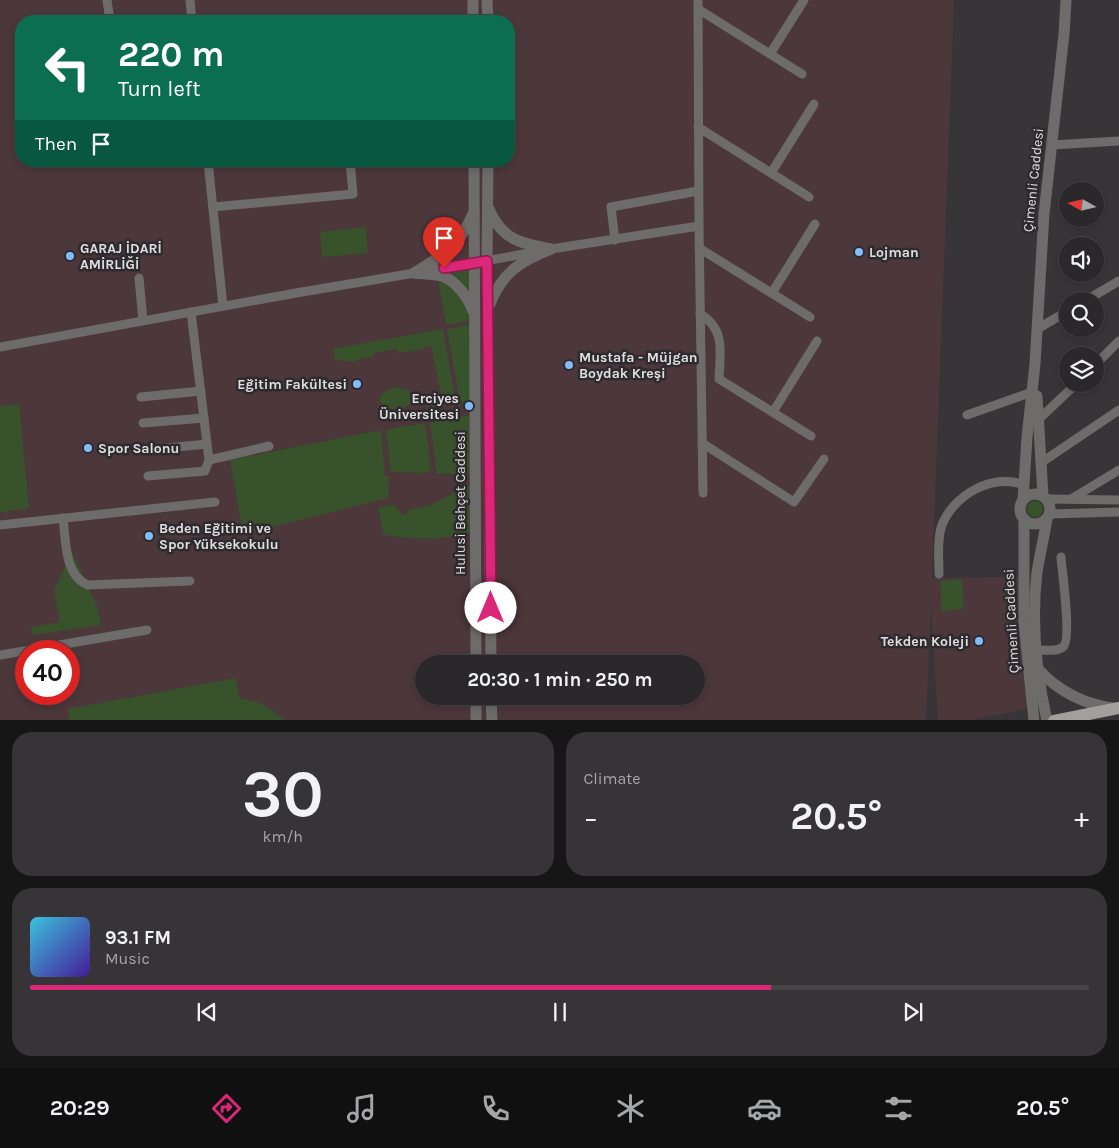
<!DOCTYPE html>
<html lang="en">
<head>
<meta charset="utf-8">
<style>
  body { margin:0; font-family:Karla,sans-serif; background:#363436; color:#f1f3f6; height:100vh; display:flex; flex-direction:column; font-size:19px; white-space:nowrap }
  * { box-sizing:border-box; margin:0 }
  p { font-size:16px; color:#a5a6a8 }
  .icon { flex:none; width:28px; height:28px; fill:none; stroke:currentColor; stroke-width:2; stroke-linecap:round; stroke-linejoin:round }
  .map { position:relative; height:720px; overflow:hidden }
  .details { display:flex; flex-direction:column; gap:12px; padding:12px; background:#171617; flex:1 }
  .details>* { flex:none }
  .banner { position:absolute; left:15px; top:15px; width:500px; height:152px; border-radius:20px; box-shadow:0 2px 8px #0003,0 0 0 1px #464447; background:#0b6e4f; color:#fff; overflow:hidden }
  .needle { width:32px; rotate:278deg }
  .buttons { position:absolute; left:1059px; top:182px; display:grid; gap:10px }
  .buttons a { display:grid; place-items:center; width:45px; height:45px; border-radius:50%; background:#2a282a; box-shadow:0 2px 8px #0003,0 0 0 1px #464447; font-size:25px }
  .speed { position:absolute; left:15px; top:640px; display:flex; gap:10px; font-size:25px; font-weight:700; text-align:center }
  .speed>* { display:grid; place-content:center; width:65px; height:65px; border-radius:50%; background:#2a282a; box-shadow:0 2px 8px #0003,0 0 0 1px #464447; line-height:1 }
  .speed .limit { border:8px solid #d22; background:#fff; color:#111 }
  .pin { position:absolute; display:grid; place-items:center; width:42px; height:42px; color:#fff; margin:-51px -21px; border-radius:50% 50% 50% 0; rotate:-45deg; box-shadow:0 0 5px #0007 }
  .pin .icon { rotate:45deg }
  .me { position:absolute; width:55px; margin:-28px; rotate:0deg; stroke-linejoin:round; filter:drop-shadow(0 0 4px #0008) }
  .turn { display:flex; align-items:center; gap:18px; height:105px; padding:0 20px; font-size:22px }
  .turn .icon { width:65px; height:65px; stroke-width:2.5 }
  .turn b { display:block; font-size:35px; line-height:42px }
  .then { display:flex; align-items:center; height:48px; padding:0 20px; background:#0003; gap:10px; font-size:19px }
  .big { font-size:38px; font-weight:700; line-height:1.1 }
  .details .widget { flex:1; display:flex; flex-direction:column; justify-content:center; gap:8px; min-width:0; padding:0 18px; border-radius:20px; background:#363436 }
  .details .dial { align-items:center; gap:0 }
  .dial b { font-size:65px; line-height:1 }
  .song { display:flex; align-items:center; gap:15px }
  .cover { width:60px; height:60px; border-radius:8px; background:linear-gradient(135deg,hsl(190 70% 55%),hsl(260 70% 35%)) }
  .played { height:5px; border-radius:2px; background:linear-gradient(90deg,#db2777 70%,#464447 70%) }
  .keys { display:flex; justify-content:space-around; direction:ltr }
  .heat { display:flex; justify-content:space-between; align-items:center; font-size:28px; direction:ltr }
  .details .tiles { flex:1; display:grid; gap:12px; grid-template-columns:1fr 1fr }
  .widget:last-child { grid-column:span 2 }
  .trip { position:absolute; left:415px; top:655px; width:290px; height:50px; border-radius:25px; background:#2a282a; box-shadow:0 2px 8px #0003,0 0 0 1px #464447; font-weight:700; line-height:50px; text-align:center }
  .tab-bar { display:flex; height:80px; justify-content:space-around; align-items:center; background:#111011; color:#a5a6a8 }
  .tab-bar .icon { width:35px; height:35px }
  .tab-bar .active { color:#db2777 }
  .tab-bar b { font-size:22px; color:#f1f3f6 }
  .map>svg:first-child { display:block }
</style>
</head>
<body>
<div class="map">
<svg width="1119" height="721" viewBox="0 0 1119 721">
  <rect width="100%" height="100%" fill="#383538"/>
  <path fill="#4c373b" fill-rule="evenodd" d="M0 0H954L932 578 1020 577 1028 704 1025 708 1022 710 972 720H938L931 607 926 720 0 721ZM21 21H509V161H21ZM26 651H69V694H26ZM424 664H696V696H424Z"/>
  <g fill="#38522c">
    <polygon points="366,227 368,253 322,257 320,232"/>
    <polygon points="462,268 471,271 479,319 446,325 437,273"/>
    <polygon points="479,323 479,400 460,403 447,329"/>
    <polygon points="443,329 456,404 430,409 427,405 442,400 431,346 412,352 412,350 398,353 397,349 374,353 374,356 356,360 356,362 335,360 333,349"/>
    <path d="M395 387 408 390 414 396 413 401C404 411 391 412 381 404L380 397 386 391Z"/>
    <polygon points="19,404 29,509 0,512 0,406"/>
    <polygon points="479,414 480,473 437,474 430,422"/>
    <polygon points="425,423 431,469 426,473 391,472 386,430"/>
    <polygon points="381,430 385,476 389,476 388,498 243,534 230,460"/>
    <path d="M480 479V529C446 541 419 540 384 535L378 508 394 504 402 514H408L409 510 431 505Z"/>
    <circle cx="1035" cy="509" r="8"/>
    <polygon points="72,551 97,606 101,625 32,635 31,627 60,622 54,591"/>
    <polygon points="962,579 964,609 942,611 940,581"/>
    <path d="M236 678 239 698C257 700 271 708 284 720H64L70 718 68 709Z"/>
  </g>
  <g fill="none" stroke-linecap="round" stroke-linejoin="round">
    <g stroke="#6d6c6a" stroke-width="9">
      <polyline points="107,0 110,21"/>
      <polyline points="190,0 192,21"/>
      <polyline points="698,0 699,226 703,493"/>
      <polyline points="698,9 802,74"/>
      <polyline points="770,54 804,0"/>
      <polyline points="698,127 809,197"/>
      <polyline points="1052,145 1119,141"/>
      <polyline points="208,161 223,306"/>
      <polyline points="771,173 814,104"/>
      <polyline points="213,207 353,194 350,161"/>
      <polyline points="615,240 611,207 698,191"/>
      <polyline points="699,248 810,317"/>
      <polyline points="139,278 143,321"/>
      <polyline points="772,293 815,224"/>
      <polyline points="1085,301 1119,281"/>
      <path d="M700 314C726 329 720 353 719 379L811 436"/>
      <polyline points="1037,329 1068,311"/>
      <polyline points="0,347 296,293 474,263 551,249 699,226"/>
      <polyline points="1095,365 1119,341"/>
      <polyline points="141,397 201,391"/>
      <polyline points="773,412 817,341"/>
      <polyline points="967,415 1032,392"/>
      <polyline points="1038,420 1076,384"/>
      <polyline points="143,423 204,418"/>
      <polyline points="702,443 794,502 824,459"/>
      <polyline points="146,450 207,444"/>
      <polyline points="209,460 269,446"/>
      <polyline points="1042,462 1119,410"/>
      <polyline points="148,476 205,471 209,460 191,312"/>
      <polyline points="1047,499 1119,500"/>
      <polyline points="1071,499 1119,470"/>
      <polyline points="1050,514 1119,512"/>
      <path d="M63 518C66 541 64 575 88 585L190 581"/>
      <polyline points="0,525 215,502"/>
      <path d="M939 574C939 559 937 542 941 528 951 496 993 472 1024 485"/>
      <path d="M1036 650C1043 650 1057 652 1063 647 1072 640 1062 571 1061 557"/>
      <polyline points="0,655 147,630"/>
    </g>
    <g stroke="#6d6c6a" stroke-width="11">
      <polyline points="473,0 473,21"/>
      <polyline points="487,0 488,21"/>
      <polyline points="474,161 476,664"/>
      <polyline points="488,161 487,261 491,664"/>
      <path d="M489 209C502 240 520 243 551 249"/>
      <path d="M414 273C442 256 460 245 473 214"/>
      <path d="M414 273C423 274 433 274 442 276 456 281 468 297 473 311"/>
      <path d="M490 304C502 273 520 261 551 249"/>
      <polyline points="1037,396 1043,496"/>
      <circle cx="1035" cy="509" r="15"/>
      <polyline points="1023,500 1027,437 1035,364 1044,214 1064,34 1066,0"/>
      <polyline points="1024,519 1024,623 1034,721"/>
      <path d="M1047 519C1044 537 1040 554 1037 572 1031 622 1036 672 1047 721"/>
      <path d="M1038 669C1058 691 1083 704 1113 708"/>
      <polyline points="476,696 476,721"/>
      <polyline points="491,696 492,721"/>
    </g>
    <polyline stroke="#a2a09d" stroke-width="12" points="1054,721 1119,708"/>
  </g>
  <g fill="none" stroke-linecap="round" stroke-linejoin="round">
    <defs>
      <polyline id="route" points="444,268 487,261 491,608"/>
    </defs>
    <use href="#route" stroke="#8e194d" stroke-width="12"/>
    <use href="#route" stroke="#db2777" stroke-width="9"/>
  </g>
  <g fill="#83bcfb" stroke="#2e2b2e" stroke-width="2">
    <circle cx="859" cy="252" r="5"/>
    <circle cx="70" cy="256" r="5"/>
    <circle cx="569" cy="365" r="5"/>
    <circle cx="357" cy="384" r="5"/>
    <circle cx="469" cy="406" r="5"/>
    <circle cx="88" cy="448" r="5"/>
    <circle cx="149" cy="536" r="5"/>
    <circle cx="979" cy="641" r="5"/>
  </g>
  <g text-anchor="middle" stroke-width="5" stroke-linejoin="round" paint-order="stroke">
    <g font-size="14" fill="#e0dee0" stroke="#2e2b2e">
      <text transform="translate(1033 180) rotate(-84)" y="5">Çimenli Caddesi</text>
      <text transform="translate(460 503) rotate(-90)" y="5">Hulusi Behçet Caddesi</text>
      <text transform="translate(1011 621) rotate(-93)" y="5">Çimenli Caddesi</text>
    </g>
    <g font-size="14" font-weight="bold" fill="#e0dee0" stroke="#2e2b2e" text-anchor="start">
      <text x="80" y="253">GARAJ İDARİ<tspan x="80" dy="16">AMİRLİĞİ</tspan></text>
      <text x="869" y="257">Lojman</text>
      <text x="579" y="362">Mustafa - Müjgan<tspan x="579" dy="16">Boydak Kreşi</tspan></text>
      <text x="347" y="389" text-anchor="end">Eğitim Fakültesi</text>
      <text x="459" y="403" text-anchor="end">Erciyes<tspan x="459" dy="16">Üniversitesi</tspan></text>
      <text x="98" y="453">Spor Salonu</text>
      <text x="159" y="533">Beden Eğitimi ve<tspan x="159" dy="16">Spor Yüksekokulu</tspan></text>
      <text x="969" y="646" text-anchor="end">Tekden Koleji</text>
    </g>
  </g>
</svg>
<div class="buttons">
<a><svg class="needle" viewBox="-14 -14 28 28"><path d="M0-13l5 13h-10z" fill="#e53935"/><path d="M0 13l5-13h-10z" fill="#a5a6a8"/></svg></a>
<a><svg class="icon" aria-label="sound" viewBox="0 0 24 24"><path d="M4 9h4l5-4v14l-5-4H4zM17 9q2 3 0 6"/></svg></a>
<a><svg class="icon" aria-label="search" viewBox="0 0 24 24"><circle cx="10" cy="10" r="6"/><path d="M15 15l6 6"/></svg></a>
<a><svg class="icon" aria-label="layers" viewBox="0 0 24 24"><path d="M12 4l9 5-9 5-9-5zM3 14l9 5 9-5"/></svg></a>
</div>
<div class="speed"><div class="limit">40</div></div>
<div class="pin" style="left:444px;top:268px;background:#d93025"><svg class="icon" aria-label="arrive" viewBox="0 0 24 24"><path d="M6 21V4h12l-3 4 3 4H6"/></svg></div>
<svg class="me" style="left:491px;top:608px" viewBox="-20 -20 40 40"><circle r="19" fill="#fff"/><path d="M0-13L10 11 0 6-10 11z" fill="#db2777"/></svg>
<div class="trip">20:30 · 1 min · 250 m</div>
<div class="banner">
<div class="turn"><svg class="icon" aria-label="left" viewBox="0 0 24 24"><path d="M17 20v-9H6M10 6l-5 5 5 5"/></svg><div><b>220 m</b>Turn left</div></div>
<div class="then">Then<svg class="icon" aria-label="arrive" viewBox="0 0 24 24"><path d="M6 21V4h12l-3 4 3 4H6"/></svg></div>
</div>
</div>
<section class="details">
<div class="tiles">
<div class="widget dial"><b>30</b><p>km/h</p></div>
<div class="widget"><p>Climate</p>
<div class="heat"><a>−</a><b class="big">20.5°</b><a>+</a></div>
</div>
<div class="widget">
<div class="song"><i class="cover"></i><div><b>93.1 FM</b><p>Music</p></div></div>
<div class="played"></div>
<div class="keys"><svg class="icon" aria-label="previous" viewBox="0 0 24 24"><path d="M18 5L8 12l10 7zM5 5v14"/></svg><svg class="icon" aria-label="pause" viewBox="0 0 24 24"><path d="M8 5v14M16 5v14"/></svg><svg class="icon" aria-label="next" viewBox="0 0 24 24"><path d="M6 5l10 7-10 7zM19 5v14"/></svg></div>
</div>
</div>
</section>
<nav class="tab-bar">
<b>20:29</b>
<svg class="icon active" aria-label="directions" viewBox="0 0 24 24"><path d="M12 3l9 9-9 9-9-9zM9 14v-3h6M13 9l2 2-2 2"/></svg>
<svg class="icon" aria-label="music" viewBox="0 0 24 24"><path d="M9 18V5l10-2v13"/><circle cx="6" cy="18" r="3"/><circle cx="16" cy="16" r="3"/></svg>
<svg class="icon" aria-label="phone" viewBox="0 0 24 24"><path d="M5 4h4l2 5-3 2q2 4 5 5l2-3 5 2v4C11 20 4 13 5 4z"/></svg>
<svg class="icon" aria-label="climate" viewBox="0 0 24 24"><path d="M12 3v18M4 7l16 10M4 17L20 7"/></svg>
<svg class="icon" aria-label="car" viewBox="0 0 24 24"><path d="M5 17H2v-5l4-1 3-4h7l3 4 3 1v5h-3M9 17h6M6 11h13"/><circle cx="7" cy="17" r="2"/><circle cx="17" cy="17" r="2"/></svg>
<svg class="icon" aria-label="filters" viewBox="0 0 24 24"><path d="M4 7h16M4 17h16"/><circle cx="9" cy="7" r="2"/><circle cx="15" cy="17" r="2"/></svg>
<b>20.5°</b>
</nav>
</body>
</html>
